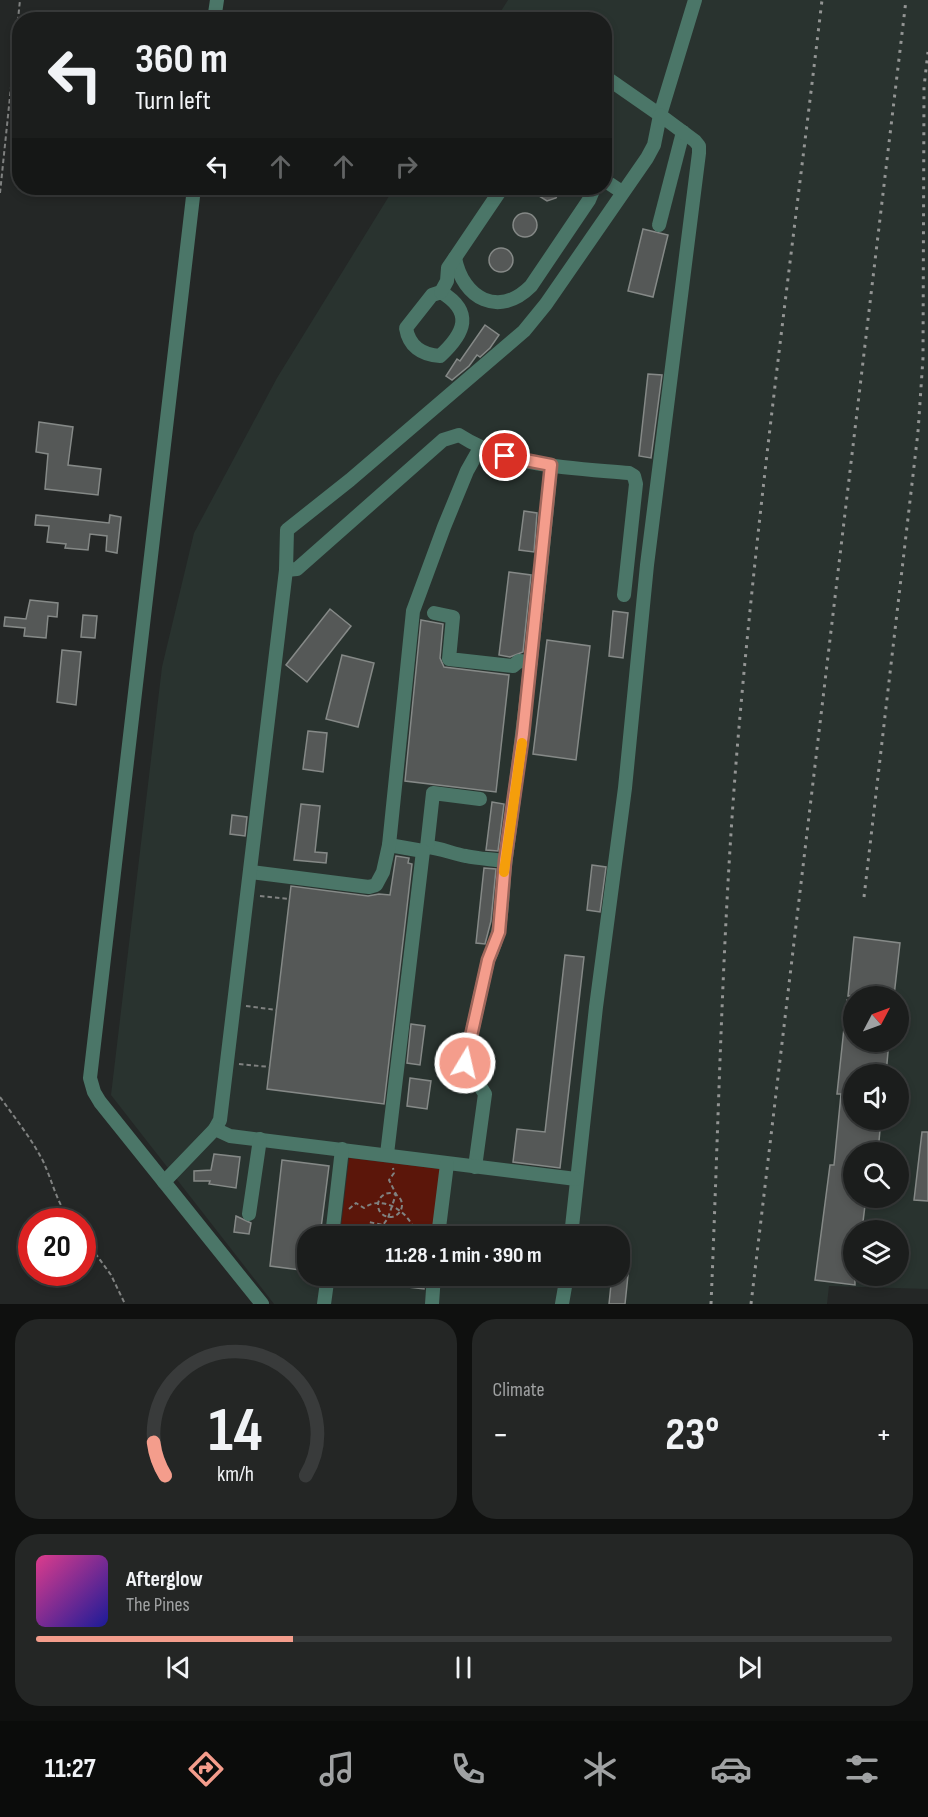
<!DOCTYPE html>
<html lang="en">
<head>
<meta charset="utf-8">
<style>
  body { margin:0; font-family:"Sofia Sans Condensed",sans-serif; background:#242625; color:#f1f3f6; height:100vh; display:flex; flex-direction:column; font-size:22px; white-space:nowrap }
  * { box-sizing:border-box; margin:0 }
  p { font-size:20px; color:#a0a2a3 }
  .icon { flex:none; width:33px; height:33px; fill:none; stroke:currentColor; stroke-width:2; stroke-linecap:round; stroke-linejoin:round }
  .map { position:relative; height:1304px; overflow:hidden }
  .panel { display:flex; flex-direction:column; gap:15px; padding:15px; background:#0f100f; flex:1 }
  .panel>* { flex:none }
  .banner { position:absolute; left:12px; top:12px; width:600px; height:183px; border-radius:24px; box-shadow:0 3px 9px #0003,0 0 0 2px #393b3b; background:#1b1d1c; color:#f1f3f6; overflow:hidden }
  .needle { width:39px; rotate:49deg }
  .buttons { position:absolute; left:843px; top:986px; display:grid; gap:12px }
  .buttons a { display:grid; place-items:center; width:66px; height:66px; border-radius:50%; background:#1b1d1c; box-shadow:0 3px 9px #0003,0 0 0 2px #393b3b; font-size:30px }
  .speed { position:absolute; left:18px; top:1208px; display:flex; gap:12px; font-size:30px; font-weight:700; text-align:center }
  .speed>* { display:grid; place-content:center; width:78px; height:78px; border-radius:50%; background:#1b1d1c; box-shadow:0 3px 9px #0003,0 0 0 2px #393b3b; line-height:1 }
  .speed .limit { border:9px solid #d22; background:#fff; color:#111 }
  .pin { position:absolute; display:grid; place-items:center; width:51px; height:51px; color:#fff; margin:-26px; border:3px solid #fff; border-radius:50%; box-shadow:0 2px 6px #0007 }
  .me { position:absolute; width:66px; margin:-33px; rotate:9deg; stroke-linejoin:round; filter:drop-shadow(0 0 4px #0008) }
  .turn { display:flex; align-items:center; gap:21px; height:126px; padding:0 24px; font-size:27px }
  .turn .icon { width:78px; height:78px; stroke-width:2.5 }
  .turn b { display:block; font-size:42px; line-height:51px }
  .lanes { display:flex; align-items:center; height:57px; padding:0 24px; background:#0003; justify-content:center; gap:30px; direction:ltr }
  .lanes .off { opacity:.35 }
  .big { font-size:45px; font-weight:700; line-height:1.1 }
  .panel .tile { flex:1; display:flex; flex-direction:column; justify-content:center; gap:9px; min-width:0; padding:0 21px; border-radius:24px; background:#242625 }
  .panel .dial { align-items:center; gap:0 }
  .dial svg { height:156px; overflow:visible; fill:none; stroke:#393b3b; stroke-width:7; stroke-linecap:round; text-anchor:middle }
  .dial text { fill:#f1f3f6; stroke:none }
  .song { display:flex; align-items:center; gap:18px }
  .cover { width:72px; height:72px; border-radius:9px; background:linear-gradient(135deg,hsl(330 70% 55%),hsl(240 70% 35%)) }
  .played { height:6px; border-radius:3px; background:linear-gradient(90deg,#f49d8c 30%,#393b3b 30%) }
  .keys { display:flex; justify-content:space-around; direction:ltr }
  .heat { display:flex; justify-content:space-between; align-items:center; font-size:33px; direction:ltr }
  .panel .tiles { flex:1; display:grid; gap:15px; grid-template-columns:1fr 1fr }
  .tile:last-child { grid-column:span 2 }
  .trip { position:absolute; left:297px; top:1226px; width:333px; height:60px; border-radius:24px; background:#1b1d1c; box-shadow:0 3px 9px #0003,0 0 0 2px #393b3b; font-weight:700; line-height:60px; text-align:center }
  .tab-bar { display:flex; height:96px; justify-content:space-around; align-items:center; background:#0b0c0b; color:#a0a2a3 }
  .tab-bar .icon { width:42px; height:42px }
  .tab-bar .selected { color:#f49d8c }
  .tab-bar b { font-size:27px; color:#f1f3f6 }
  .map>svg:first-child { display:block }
</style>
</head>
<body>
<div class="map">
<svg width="928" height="1304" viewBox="0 0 928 1304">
  <rect width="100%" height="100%" fill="#242726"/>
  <path fill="#29332f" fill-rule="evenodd" d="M508 0H928V1289L829 1286 827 1304H274L111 1095 162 667 194 533 277 378 394 188H604V20L496 19ZM854 996H898V1041H854ZM854 1074H898V1119H854ZM854 1152H898V1197H854ZM854 1230H898V1275H854ZM308 1236H620V1275H308Z"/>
  <polygon fill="#5b160a" points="349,1158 440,1169 432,1236 340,1236"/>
  <g fill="#555857" stroke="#858987" stroke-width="1.5">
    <polygon points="535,188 561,188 556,198 547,201 539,196"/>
    <circle cx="525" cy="225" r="12"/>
    <polygon points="643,229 668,235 653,297 628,291"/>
    <circle cx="501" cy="260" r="12"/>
    <polygon points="485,325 499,335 490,348 480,357 477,355 469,366 452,380 446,376 457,359 460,361"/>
    <polygon points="648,374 662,375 651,458 639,456"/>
    <polygon points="39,422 73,427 68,465 101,469 98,495 45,489 48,454 36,452"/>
    <polygon points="524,511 537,513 534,552 519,550"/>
    <polygon points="36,515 109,523 110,515 121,517 117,553 106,551 107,536 90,534 88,550 65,548 66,544 47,542 49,526 35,525"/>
    <polygon points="509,572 531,575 523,652 510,657 499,655"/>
    <polygon points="30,600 58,603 57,617 48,616 46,638 24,636 25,628 4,626 5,617 26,619"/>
    <polygon points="330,609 351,626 307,682 286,665"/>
    <polygon points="613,611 628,613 623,658 609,656"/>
    <polygon points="83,615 97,616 95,638 81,637"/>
    <polygon points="421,620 443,624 440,658 444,667 509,675 496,792 405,781"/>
    <polygon points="547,640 590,646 576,760 533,754"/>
    <polygon points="62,650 81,652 76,705 57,702"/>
    <polygon points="342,655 374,663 358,727 326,719"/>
    <polygon points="308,731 327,733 323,772 303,769"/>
    <polygon points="492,802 504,804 498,851 486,850"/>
    <polygon points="301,804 320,806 315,852 327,853 326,863 294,860"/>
    <polygon points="232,815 247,817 245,836 230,834"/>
    <polygon points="396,856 409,858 408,863 412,864 384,1104 267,1089 291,886 368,896 379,894 390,895"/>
    <polygon points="592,865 606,867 600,912 587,910"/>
    <polygon points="484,868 496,869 491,921 485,944 476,943"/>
    <polygon points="854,937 900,943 894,996 848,996"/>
    <polygon points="565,955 584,957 560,1168 513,1162 517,1129 545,1132"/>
    <polygon points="847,1000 854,1001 854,1041 889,1041 886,1074 854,1074 854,1119 881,1119 878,1152 854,1152 854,1197 866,1197 862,1230 854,1230 855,1285 815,1280 830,1165 834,1165 841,1094 837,1094"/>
    <polygon points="411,1024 425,1026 420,1065 407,1063"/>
    <polygon points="410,1078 431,1081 427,1109 407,1106"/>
    <polygon points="922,1132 928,1132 928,1201 914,1200"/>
    <polygon points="214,1154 240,1157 236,1188 209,1184 210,1181 194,1181 194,1171 211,1170"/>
    <polygon points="282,1160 329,1166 320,1236 308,1236 308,1271 270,1266"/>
    <polygon points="236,1216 251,1223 249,1234 234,1232"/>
    <polygon points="357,1275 425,1275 424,1289 357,1281"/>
    <polygon points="612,1275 628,1275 625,1304 609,1304"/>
  </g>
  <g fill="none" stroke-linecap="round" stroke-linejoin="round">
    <g stroke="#808281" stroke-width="2" stroke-dasharray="4.5 3" stroke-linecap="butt">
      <polyline points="0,193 20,0"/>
      <polyline points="260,896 290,899"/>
      <polyline points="246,1006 277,1010"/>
      <polyline points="239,1064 270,1067"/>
      <path d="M0 1097C15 1118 31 1138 43 1161 52 1180 57 1204 71 1221"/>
      <circle cx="390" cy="1205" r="12"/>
      <path d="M349 1209 356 1203 364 1208C382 1194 409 1212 414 1230L426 1236"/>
      <polyline points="82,1235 111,1275 125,1304"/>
      <polyline points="367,1236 369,1222 383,1225 388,1218 396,1194 389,1180 394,1173 393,1168"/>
    </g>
    <g stroke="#4b7668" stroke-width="14">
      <polyline points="214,20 217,0"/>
      <polyline points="604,76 660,115 695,0"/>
      <polyline points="604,180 622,192"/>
      <polyline points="194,188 90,1078 94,1092 100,1102 262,1304"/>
      <polyline points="659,225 683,132"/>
      <path d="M455 258C463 299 499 318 531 286L589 200 594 188"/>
      <path d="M441 292C474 312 465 333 440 356 421 355 409 346 406 328L432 295Z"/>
      <polyline points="441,292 447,281 448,268 502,188"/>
      <path d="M286 570 297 569 443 440 459 435C508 467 573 468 629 473L634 476 636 484 624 595"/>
      <polyline points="434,613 453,617 449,659 513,666 519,661 531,662"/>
      <path d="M389 845 423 851 427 847C441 848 453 854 466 856 479 859 492 859 505 861"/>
      <polyline points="427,847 433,793 480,799"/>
      <polyline points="251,872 369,887 376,885 383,872 389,845 413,611 444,527 467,471 480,448"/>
      <polyline points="215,1129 220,1120 286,570 287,530 350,480 524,331 546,304 647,158 654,145 660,115 695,141 699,146 699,153 647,565 625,788 596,1007 571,1236"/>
      <polyline points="387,1154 423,851"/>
      <path d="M475 1167 485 1094 465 1063 488 960C505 928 501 892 506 858 524 727 539 596 551 465"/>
      <polyline points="164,1182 215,1129 230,1136 576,1179"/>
      <polyline points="249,1214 260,1139"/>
      <polyline points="332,1236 342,1149"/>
      <polyline points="438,1236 447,1164"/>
      <polyline points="324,1304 328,1275"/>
      <polyline points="432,1304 434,1275"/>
      <polyline points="562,1304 567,1275"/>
    </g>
    <g stroke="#939594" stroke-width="3" stroke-dasharray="3 6" stroke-linecap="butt">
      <polyline points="864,897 918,432 923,358 924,87 928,52"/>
      <path d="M711 1304C719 1116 722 927 738 739 759 492 793 246 822 0"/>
      <polyline points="751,1304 906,0"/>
    </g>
  </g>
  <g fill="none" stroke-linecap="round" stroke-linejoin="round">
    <defs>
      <polyline id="route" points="465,1063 488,960 499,932 505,861 523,734 551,465 505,456"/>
    </defs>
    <use href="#route" stroke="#9f665b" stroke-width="15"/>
    <use href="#route" stroke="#f49d8c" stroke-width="10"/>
    <polyline stroke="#f59e0b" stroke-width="10" points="504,872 522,743"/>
  </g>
</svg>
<div class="buttons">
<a><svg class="needle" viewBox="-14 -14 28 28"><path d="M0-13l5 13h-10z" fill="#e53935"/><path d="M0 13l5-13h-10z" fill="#a0a2a3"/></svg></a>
<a><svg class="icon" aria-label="sound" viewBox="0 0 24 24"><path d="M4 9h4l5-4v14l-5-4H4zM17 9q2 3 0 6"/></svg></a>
<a><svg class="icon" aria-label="search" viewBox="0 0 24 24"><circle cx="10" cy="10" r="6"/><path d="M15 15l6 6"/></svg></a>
<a><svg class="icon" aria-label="layers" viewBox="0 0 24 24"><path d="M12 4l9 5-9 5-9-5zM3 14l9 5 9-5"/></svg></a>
</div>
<div class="speed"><div class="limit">20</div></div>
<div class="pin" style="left:505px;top:456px;background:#d93025"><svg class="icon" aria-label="arrive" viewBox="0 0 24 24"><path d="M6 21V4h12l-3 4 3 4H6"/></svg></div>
<svg class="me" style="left:465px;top:1063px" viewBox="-20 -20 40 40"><circle r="17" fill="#f49d8c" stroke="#fff" stroke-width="3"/><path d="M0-11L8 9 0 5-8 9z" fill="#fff"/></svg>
<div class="trip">11:28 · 1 min · 390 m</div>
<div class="banner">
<div class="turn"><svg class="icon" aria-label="left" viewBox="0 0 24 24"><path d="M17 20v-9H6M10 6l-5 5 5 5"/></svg><div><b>360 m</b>Turn left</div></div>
<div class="lanes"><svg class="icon" aria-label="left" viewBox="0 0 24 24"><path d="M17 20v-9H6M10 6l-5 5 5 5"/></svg><svg class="icon off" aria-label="ahead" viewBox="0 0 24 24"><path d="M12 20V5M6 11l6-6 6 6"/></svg><svg class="icon off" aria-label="ahead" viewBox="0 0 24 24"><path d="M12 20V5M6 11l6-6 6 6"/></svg><svg class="icon off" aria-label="right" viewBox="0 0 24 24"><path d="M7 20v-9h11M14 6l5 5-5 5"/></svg></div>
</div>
</div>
<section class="panel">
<div class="tiles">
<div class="tile dial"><svg viewBox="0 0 100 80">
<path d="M14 69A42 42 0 1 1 86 69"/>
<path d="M14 69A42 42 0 0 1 8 52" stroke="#f49d8c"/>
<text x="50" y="56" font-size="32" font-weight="700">14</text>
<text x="50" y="72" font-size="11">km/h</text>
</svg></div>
<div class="tile"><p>Climate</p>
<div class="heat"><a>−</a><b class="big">23°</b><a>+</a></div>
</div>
<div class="tile">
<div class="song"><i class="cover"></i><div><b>Afterglow</b><p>The Pines</p></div></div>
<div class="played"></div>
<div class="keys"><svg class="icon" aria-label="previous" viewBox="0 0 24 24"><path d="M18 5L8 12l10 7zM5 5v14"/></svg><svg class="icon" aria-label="pause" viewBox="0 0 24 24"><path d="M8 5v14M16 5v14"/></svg><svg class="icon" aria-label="next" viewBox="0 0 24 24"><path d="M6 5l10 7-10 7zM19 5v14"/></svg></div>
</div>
</div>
</section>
<nav class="tab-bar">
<b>11:27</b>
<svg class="icon selected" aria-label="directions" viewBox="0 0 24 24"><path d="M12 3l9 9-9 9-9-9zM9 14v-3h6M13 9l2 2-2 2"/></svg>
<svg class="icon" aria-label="music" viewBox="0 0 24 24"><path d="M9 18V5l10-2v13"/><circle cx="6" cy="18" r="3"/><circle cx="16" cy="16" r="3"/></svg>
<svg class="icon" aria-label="phone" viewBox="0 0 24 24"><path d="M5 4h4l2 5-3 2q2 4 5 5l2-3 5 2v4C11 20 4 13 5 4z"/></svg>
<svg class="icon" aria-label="climate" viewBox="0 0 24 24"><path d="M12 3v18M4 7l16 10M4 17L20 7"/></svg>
<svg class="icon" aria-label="car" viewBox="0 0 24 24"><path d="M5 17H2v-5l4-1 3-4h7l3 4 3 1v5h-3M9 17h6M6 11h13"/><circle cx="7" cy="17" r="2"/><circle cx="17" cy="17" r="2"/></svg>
<svg class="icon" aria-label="filters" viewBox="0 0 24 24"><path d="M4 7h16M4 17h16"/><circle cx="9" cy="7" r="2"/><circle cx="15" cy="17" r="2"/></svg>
</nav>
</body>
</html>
